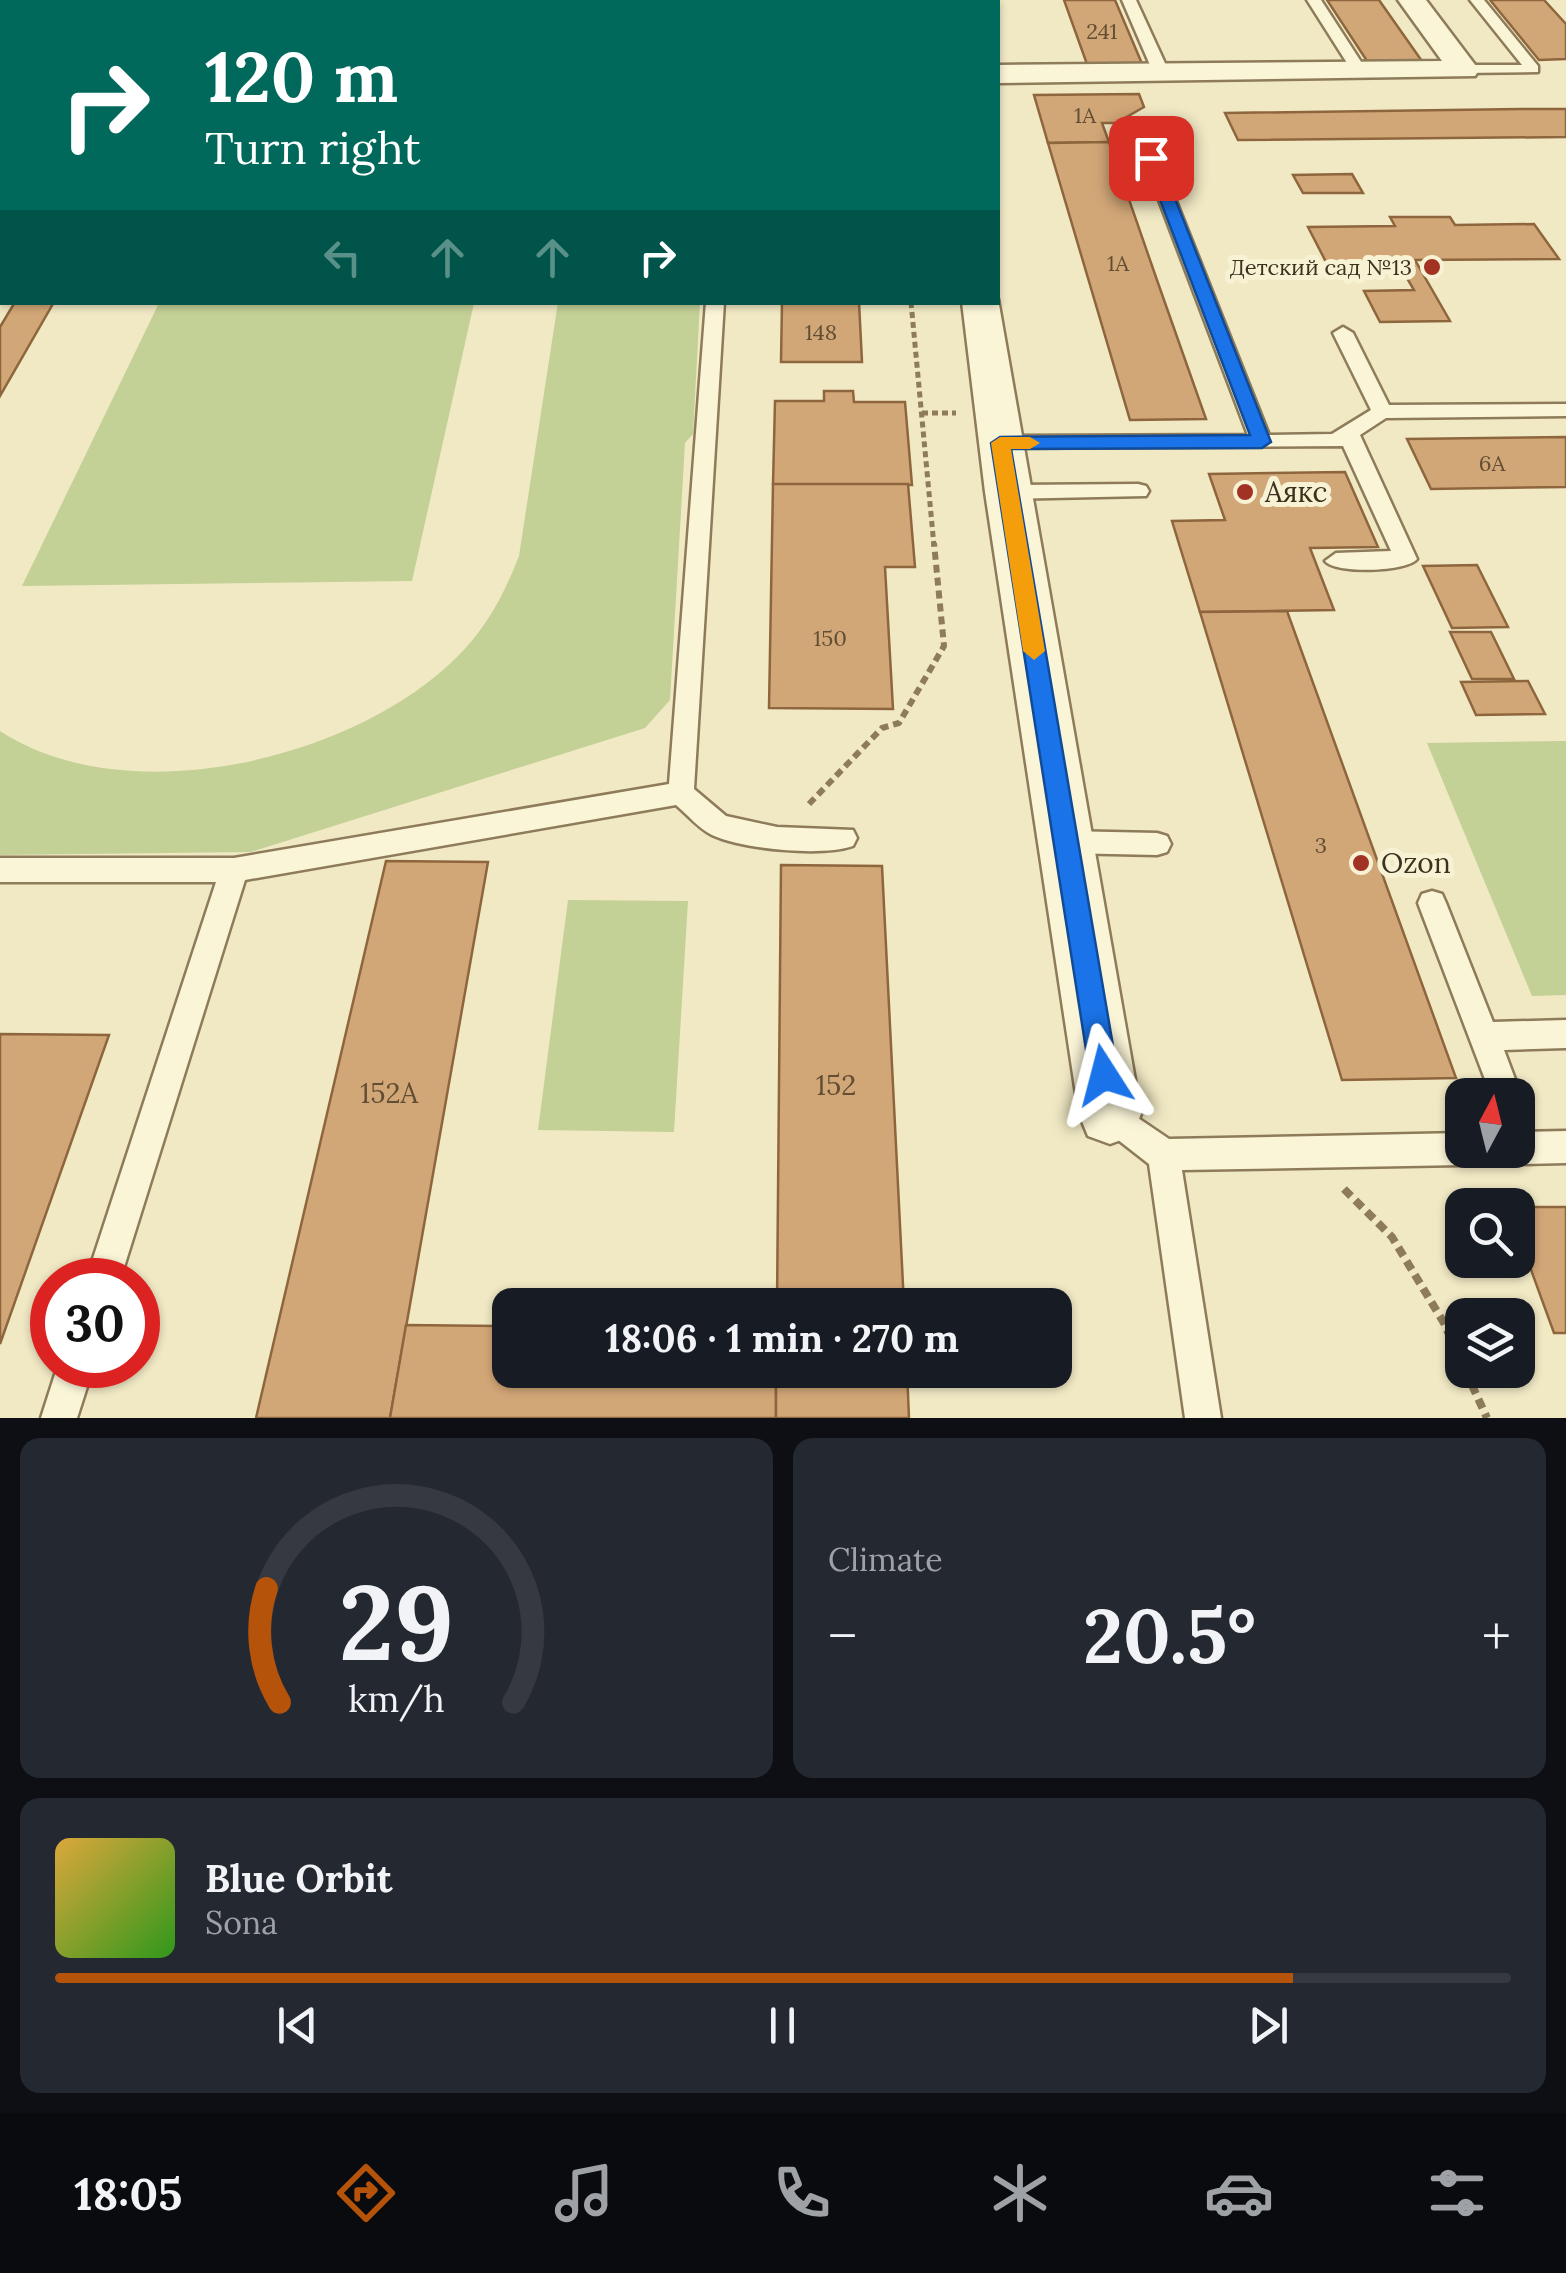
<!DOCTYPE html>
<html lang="en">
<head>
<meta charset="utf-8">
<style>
  body { margin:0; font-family:Lora,serif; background:#242831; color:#f1f3f6; height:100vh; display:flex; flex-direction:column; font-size:38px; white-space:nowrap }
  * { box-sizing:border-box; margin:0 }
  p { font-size:32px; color:#9ea1a6 }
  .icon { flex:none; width:55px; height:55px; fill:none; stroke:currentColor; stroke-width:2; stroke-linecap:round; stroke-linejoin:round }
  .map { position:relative; height:1418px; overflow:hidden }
  .sheet { display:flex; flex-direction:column; gap:20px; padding:20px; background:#0d0f14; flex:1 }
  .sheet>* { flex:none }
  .top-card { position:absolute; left:0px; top:0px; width:1000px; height:305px; box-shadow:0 2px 8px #0004; background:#00695c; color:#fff; overflow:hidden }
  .needle { width:65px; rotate:7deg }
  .tools { position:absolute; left:1445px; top:1078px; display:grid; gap:20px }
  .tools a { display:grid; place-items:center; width:90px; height:90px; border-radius:20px; background:#171b24; box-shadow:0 2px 8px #0004; font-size:50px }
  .speed { position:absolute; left:30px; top:1258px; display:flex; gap:20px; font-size:50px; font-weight:700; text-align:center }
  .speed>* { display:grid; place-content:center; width:130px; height:130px; border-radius:50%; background:#171b24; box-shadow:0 2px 8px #0004; line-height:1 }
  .speed .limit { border:15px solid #d22; background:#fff; color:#111 }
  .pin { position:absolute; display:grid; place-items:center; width:85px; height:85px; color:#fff; margin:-42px; border-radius:20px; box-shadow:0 5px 15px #0006 }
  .me { position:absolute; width:110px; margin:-55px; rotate:351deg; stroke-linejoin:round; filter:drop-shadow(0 0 8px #0008) }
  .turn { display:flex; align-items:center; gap:35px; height:210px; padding:0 40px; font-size:45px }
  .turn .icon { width:130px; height:130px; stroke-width:2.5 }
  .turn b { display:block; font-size:70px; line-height:85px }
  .lanes { display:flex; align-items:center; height:95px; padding:0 40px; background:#0003; justify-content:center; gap:50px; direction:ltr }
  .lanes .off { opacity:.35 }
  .big { font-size:75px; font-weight:800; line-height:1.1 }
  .sheet .card { flex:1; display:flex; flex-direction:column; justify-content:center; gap:15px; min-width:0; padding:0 35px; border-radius:20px; background:#242831 }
  .sheet .dial { align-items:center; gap:0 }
  .dial svg { height:260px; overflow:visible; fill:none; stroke:#363941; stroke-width:7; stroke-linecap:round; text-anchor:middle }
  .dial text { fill:#f1f3f6; stroke:none }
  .song { display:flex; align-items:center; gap:30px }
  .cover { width:120px; height:120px; border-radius:15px; background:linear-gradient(135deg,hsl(40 70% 55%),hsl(110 70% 35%)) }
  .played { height:10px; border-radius:5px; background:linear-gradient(90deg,#b45309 85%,#363941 85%) }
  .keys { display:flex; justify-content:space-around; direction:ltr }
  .heat { display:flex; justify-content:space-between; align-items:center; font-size:55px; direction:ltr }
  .sheet .tiles { flex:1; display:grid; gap:20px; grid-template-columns:1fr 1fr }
  .card:last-child { grid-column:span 2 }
  .trip { position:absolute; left:492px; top:1288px; width:580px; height:100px; border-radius:20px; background:#171b24; box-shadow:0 2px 8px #0004; font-weight:800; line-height:100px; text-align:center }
  .tabs { display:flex; height:160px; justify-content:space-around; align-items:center; background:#090b0e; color:#9ea1a6 }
  .tabs .icon { width:70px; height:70px }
  .tabs .selected { color:#b45309 }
  .tabs b { font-size:45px; color:#f1f3f6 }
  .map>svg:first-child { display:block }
</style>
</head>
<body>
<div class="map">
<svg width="1566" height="1418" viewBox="0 0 1566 1418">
  <rect width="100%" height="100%" fill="#f1e9c4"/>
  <g fill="#c3d096">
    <path d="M558 302 700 303 693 434 685 443 670 700 645 728 251 852 0 855V731C126 814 352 760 455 659 486 629 504 595 519 556Z"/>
    <polygon points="159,303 474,303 412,581 22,586"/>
    <polygon points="1566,741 1566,995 1532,996 1427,743"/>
    <polygon points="568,900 688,901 674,1132 538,1130"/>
  </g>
  <g fill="#d2a777" stroke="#8e663d" stroke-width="2.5">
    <polygon points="1064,0 1115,0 1143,66 1088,67"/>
    <polygon points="1327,0 1379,0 1424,64 1369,64"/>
    <polygon points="1490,0 1544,0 1566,24 1566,59 1539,60"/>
    <polygon points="1139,94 1144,107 1116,123 1102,123 1109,142 1048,143 1034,95"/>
    <polygon points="1520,109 1566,109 1566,137 1238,140 1225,113"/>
    <polygon points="1109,142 1158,283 1206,419 1130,420 1048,143"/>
    <polygon points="1352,174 1363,193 1303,193 1293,175"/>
    <polygon points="1390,217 1450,217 1455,225 1534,224 1559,259 1415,260 1450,321 1380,322 1364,291 1414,290 1397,261 1326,262 1308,227 1395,226"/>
    <polygon points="15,302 54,302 0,396 0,327"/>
    <polygon points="782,302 859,302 862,362 781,362"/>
    <polygon points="824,391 853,391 854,402 905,402 912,485 773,484 775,401 824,401"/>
    <polygon points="1566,437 1566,487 1431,489 1407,439"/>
    <polygon points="1345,472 1378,547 1310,548 1334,610 1200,612 1172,521 1225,520 1209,474"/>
    <polygon points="773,484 908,484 915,567 885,567 893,709 769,708"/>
    <polygon points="1477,565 1508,627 1452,628 1423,566"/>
    <polygon points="1287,611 1456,1078 1342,1080 1200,612"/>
    <polygon points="1450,632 1491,632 1514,679 1472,679"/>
    <polygon points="1528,681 1545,714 1476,715 1461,682"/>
    <polygon points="386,861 488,862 390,1418 256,1418"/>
    <polygon points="781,865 882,866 904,1305 777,1305"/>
    <polygon points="0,1034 109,1035 0,1344"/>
    <polygon points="1518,1207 1566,1207 1566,1333 1554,1333 1518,1234"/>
    <polygon points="502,1302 677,1303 510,1305 510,1370 776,1370 776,1418 390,1418 406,1325 499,1326"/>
    <polygon points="776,1370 907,1370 909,1418 776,1418"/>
  </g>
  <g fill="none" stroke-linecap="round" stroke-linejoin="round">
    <defs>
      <g id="lane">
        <polygon points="1122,0 1136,0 1169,72 1166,75 1153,72"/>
        <polygon points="1307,0 1321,0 1367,71 1364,74 1354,74"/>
        <polygon points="1470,0 1484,0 1538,66 1538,72 1459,73 1459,67 1464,65 1522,65"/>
        <rect x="0" y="107" width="2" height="10"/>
        <path d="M1151 153 1159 158 1269 435 1332 434 1371 410 1333 333 1343 327 1353 333 1389 405 1566 404V416L1386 418 1360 435 1417 559C1407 572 1335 574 1325 561L1336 553 1391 551 1343 446 993 448 990 443 1000 436 1248 435 1143 158Z"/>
        <path d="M706 302H724L694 789 726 816 777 827 853 830 857 838 853 846C821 857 743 849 712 835 699 829 687 814 676 805L245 880 120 1280H86L216 882H0V858H234L669 784Z"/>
        <polygon points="1138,484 1146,486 1149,491 1146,496 1007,499 996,492 1007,485"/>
        <polygon points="1065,831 1157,833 1167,836 1171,844 1167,852 1157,855 1065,853 1055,850 1051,842 1055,834"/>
        <polygon points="1432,891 1442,894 1446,903 1493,1022 1566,1020 1566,1048 1504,1050 1521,1095 1518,1104 1518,1095 1491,1095 1418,903 1422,894"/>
        <polygon points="1110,1099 1169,1139 1462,1133 1462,1150 1477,1150 1473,1160 1462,1165 1182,1170 1221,1418 1185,1418 1149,1164 1099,1125 1094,1114 1099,1103"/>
        <polygon points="1566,1131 1566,1163 1518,1164 1507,1159 1503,1150 1518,1150 1518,1132"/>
        <polygon points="58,1365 94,1365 77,1418 41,1418"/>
      </g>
      <g id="street">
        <polygon points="926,0 954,0 955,2 927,2"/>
        <polygon points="1398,0 1426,0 1479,70 1475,76 998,83 998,65 1442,61"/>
        <polygon points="998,299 1141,1114 1132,1136 1110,1144 1088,1136 1079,1114 985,492 962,302 998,302"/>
      </g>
    </defs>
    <use href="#lane" stroke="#8d7b59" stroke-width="5"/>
    <use href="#street" stroke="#8d7b59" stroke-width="5"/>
    <g stroke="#8d7b59" stroke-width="5" stroke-dasharray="6 4" stroke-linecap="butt">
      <polyline points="911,302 934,546"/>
      <polyline points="922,413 956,413"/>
    </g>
    <polyline stroke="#8d7b59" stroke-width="6" stroke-dasharray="8 5" stroke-linecap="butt" points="809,804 882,728 899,723 944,646 934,543"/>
    <g stroke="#8d7b59" stroke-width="8" stroke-dasharray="10 6" stroke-linecap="butt">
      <polyline points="1344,1189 1392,1237 1444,1323 1462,1364"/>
      <polyline points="1465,1370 1487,1418"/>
    </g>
    <use href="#lane" fill="#fbf5d8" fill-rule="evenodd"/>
    <use href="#street" fill="#fbf5d8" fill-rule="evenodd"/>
  </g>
  <polygon fill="#1a73e8" stroke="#114b97" stroke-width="2.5" points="1146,155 1159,158 1271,442 1262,448 1011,449 1118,1075 1114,1084 1104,1088 1094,1084 1090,1075 991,443 1000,437 1250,435 1144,158"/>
  <polygon fill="#f59e0b" points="1000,437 1030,437 1040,443 1030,449 1011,449 1045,651 1034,660 1023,651 991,443"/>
  <g fill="#a13224" stroke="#f8f2d4" stroke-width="4">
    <circle cx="1432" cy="267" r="10"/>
    <circle cx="1245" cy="492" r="10"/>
    <circle cx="1361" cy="863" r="10"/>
  </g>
  <g text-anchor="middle" stroke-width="10" stroke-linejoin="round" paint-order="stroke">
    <g font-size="22" fill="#624e34">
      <text x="1102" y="39">241</text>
      <text x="1085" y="123">1А</text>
      <text x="1118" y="271">1А</text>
      <text x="821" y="340">148</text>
      <text x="1492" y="471">6А</text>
      <text x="830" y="646">150</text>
      <text x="1321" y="853">3</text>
    </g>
    <g font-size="22" fill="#3c301e" stroke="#f8f2d4" text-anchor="end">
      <text x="1412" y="275">Детский сад №13</text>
    </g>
    <g font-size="28" fill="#3c301e" stroke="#f8f2d4" text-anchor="start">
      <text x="1265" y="502">Аякс</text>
      <text x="1381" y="873">Ozon</text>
    </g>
    <g font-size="28" fill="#624e34">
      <text x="836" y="1095">152</text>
      <text x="389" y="1103">152А</text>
    </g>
  </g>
</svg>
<div class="tools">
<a><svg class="needle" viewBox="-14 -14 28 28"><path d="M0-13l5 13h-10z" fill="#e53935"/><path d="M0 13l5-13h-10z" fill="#9ea1a6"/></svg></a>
<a><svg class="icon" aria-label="search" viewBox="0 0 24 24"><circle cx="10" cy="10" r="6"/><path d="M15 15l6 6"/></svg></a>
<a><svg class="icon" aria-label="layers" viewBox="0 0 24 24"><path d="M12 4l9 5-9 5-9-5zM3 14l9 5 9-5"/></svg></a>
</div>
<div class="speed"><div class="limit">30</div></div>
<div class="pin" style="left:1151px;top:158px;background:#d93025"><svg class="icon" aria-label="arrive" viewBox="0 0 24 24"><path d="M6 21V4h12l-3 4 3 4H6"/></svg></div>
<svg class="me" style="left:1104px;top:1075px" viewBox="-20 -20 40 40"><path d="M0-17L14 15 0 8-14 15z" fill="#1a73e8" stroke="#fff" stroke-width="4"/></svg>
<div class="trip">18:06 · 1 min · 270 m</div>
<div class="top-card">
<div class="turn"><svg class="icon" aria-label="right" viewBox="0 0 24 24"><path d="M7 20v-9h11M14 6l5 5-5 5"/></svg><div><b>120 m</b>Turn right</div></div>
<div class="lanes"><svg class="icon off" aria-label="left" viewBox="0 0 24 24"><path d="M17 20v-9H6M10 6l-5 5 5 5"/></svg><svg class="icon off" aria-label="ahead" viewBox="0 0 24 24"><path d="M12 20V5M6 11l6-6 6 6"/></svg><svg class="icon off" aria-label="ahead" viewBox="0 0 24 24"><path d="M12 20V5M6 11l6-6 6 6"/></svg><svg class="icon" aria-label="right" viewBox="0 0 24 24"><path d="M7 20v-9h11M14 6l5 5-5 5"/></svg></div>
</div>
</div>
<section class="sheet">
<div class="tiles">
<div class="card dial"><svg viewBox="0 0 100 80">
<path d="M14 69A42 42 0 1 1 86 69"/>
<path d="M14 69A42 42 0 0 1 10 34" stroke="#b45309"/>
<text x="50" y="56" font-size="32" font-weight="700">29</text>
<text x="50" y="72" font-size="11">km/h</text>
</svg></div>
<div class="card"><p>Climate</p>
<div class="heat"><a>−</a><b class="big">20.5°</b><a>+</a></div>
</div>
<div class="card">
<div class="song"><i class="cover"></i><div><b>Blue Orbit</b><p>Sona</p></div></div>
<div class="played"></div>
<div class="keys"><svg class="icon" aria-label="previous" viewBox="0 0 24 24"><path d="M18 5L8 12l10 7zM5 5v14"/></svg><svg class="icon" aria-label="pause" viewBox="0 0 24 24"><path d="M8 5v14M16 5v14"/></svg><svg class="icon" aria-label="next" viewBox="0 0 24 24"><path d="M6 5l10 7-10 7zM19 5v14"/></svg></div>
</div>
</div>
</section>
<nav class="tabs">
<b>18:05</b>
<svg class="icon selected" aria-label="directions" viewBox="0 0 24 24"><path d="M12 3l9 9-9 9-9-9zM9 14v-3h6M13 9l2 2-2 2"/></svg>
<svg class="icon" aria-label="music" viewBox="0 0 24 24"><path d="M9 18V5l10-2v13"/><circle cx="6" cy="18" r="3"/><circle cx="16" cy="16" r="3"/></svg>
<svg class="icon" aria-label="phone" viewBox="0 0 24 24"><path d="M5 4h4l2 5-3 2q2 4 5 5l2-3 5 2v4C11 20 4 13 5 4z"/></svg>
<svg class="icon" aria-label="climate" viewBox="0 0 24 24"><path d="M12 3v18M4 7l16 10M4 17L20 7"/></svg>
<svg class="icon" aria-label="car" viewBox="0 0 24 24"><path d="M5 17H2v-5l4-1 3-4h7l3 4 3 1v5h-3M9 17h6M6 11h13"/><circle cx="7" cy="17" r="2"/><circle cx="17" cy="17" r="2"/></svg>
<svg class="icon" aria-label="filters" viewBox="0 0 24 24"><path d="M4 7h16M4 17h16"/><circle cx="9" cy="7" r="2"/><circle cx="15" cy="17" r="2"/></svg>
</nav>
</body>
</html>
